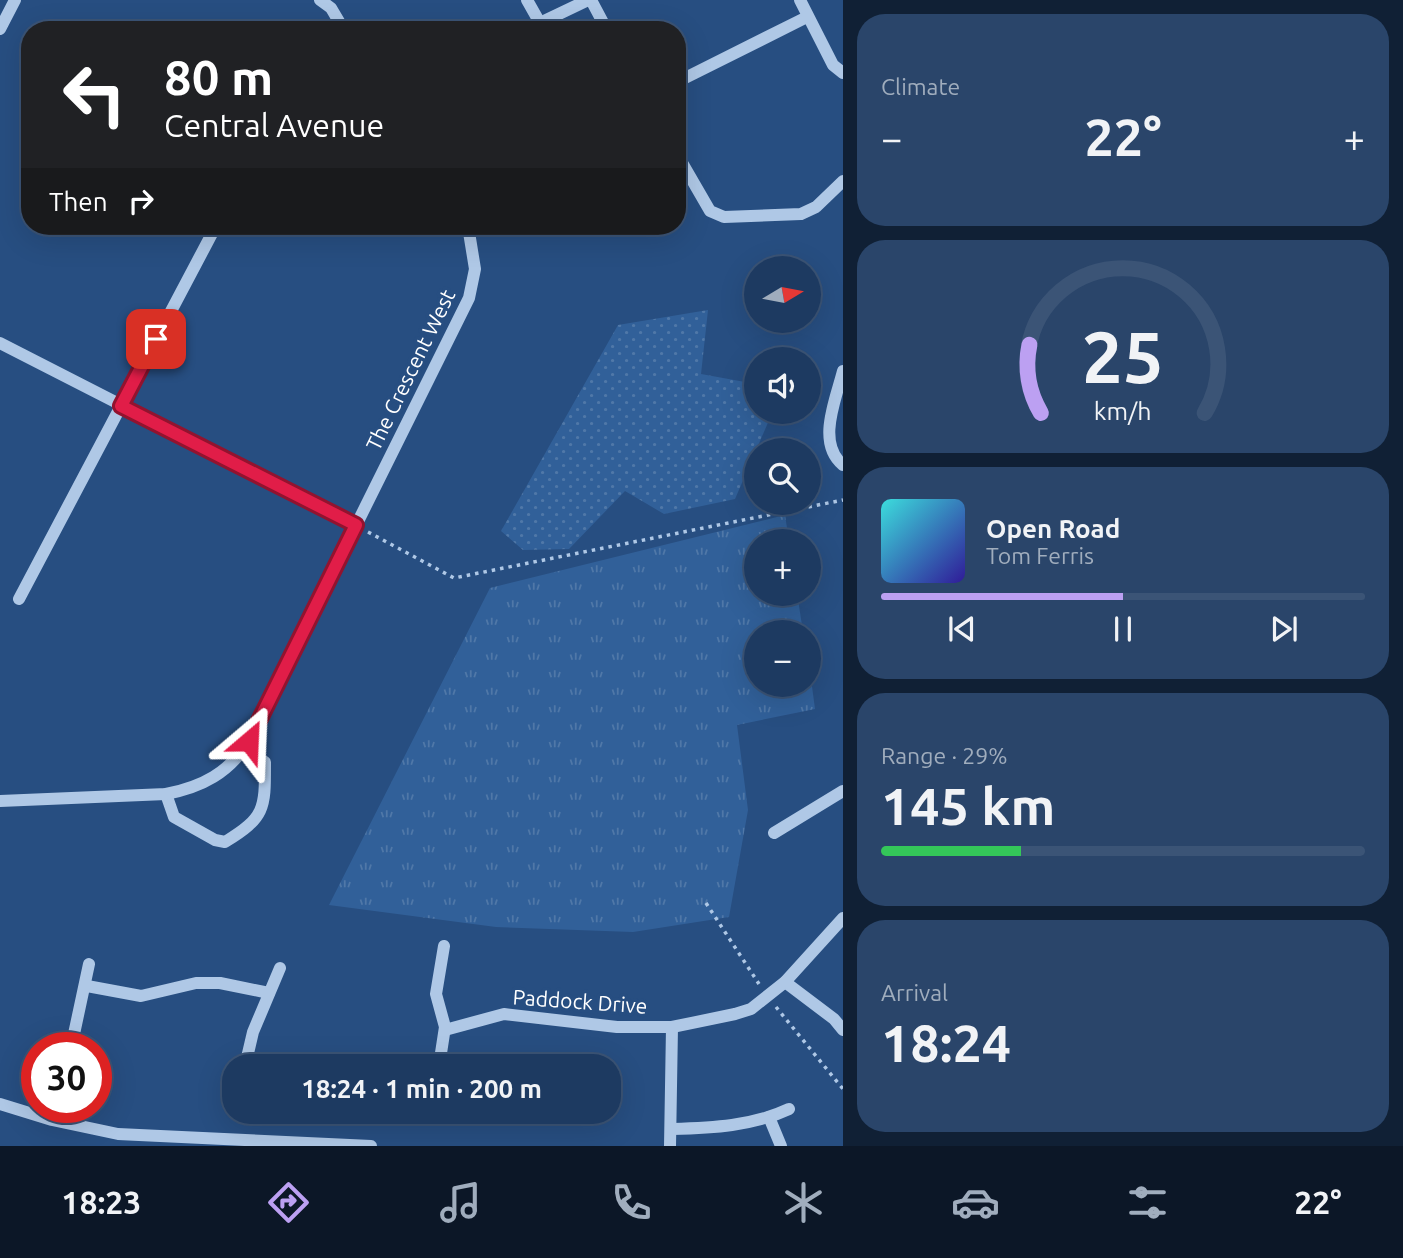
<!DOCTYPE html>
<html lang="en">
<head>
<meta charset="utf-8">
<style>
  body { margin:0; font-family:Ubuntu,sans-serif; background:#2a456a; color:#f1f3f6; height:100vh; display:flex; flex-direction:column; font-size:26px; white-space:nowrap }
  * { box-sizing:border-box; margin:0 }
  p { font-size:23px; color:#a0adbd }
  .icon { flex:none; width:38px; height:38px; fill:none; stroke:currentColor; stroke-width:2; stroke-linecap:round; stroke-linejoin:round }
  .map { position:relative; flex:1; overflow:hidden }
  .details { display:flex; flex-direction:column; gap:14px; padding:14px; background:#102035; width:560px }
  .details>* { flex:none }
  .guide { position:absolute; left:21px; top:21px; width:665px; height:214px; border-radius:28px; box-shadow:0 7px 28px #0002,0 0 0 2px #3b5476; background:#202124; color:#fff; overflow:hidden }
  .needle { width:46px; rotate:80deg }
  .tools { position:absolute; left:744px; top:256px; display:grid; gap:14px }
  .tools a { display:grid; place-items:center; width:77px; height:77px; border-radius:50%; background:#1d3a61; box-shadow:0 7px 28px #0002,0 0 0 2px #3b5476; font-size:35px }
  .speed { position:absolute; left:21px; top:1032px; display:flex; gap:14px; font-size:35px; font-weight:700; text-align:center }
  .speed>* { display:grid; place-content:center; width:91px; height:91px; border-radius:50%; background:#1d3a61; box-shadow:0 7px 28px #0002,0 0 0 2px #3b5476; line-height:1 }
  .speed .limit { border:10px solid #d22; background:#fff; color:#111 }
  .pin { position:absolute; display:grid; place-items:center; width:60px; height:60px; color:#fff; margin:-30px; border-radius:14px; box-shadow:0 4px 10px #0006 }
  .me { position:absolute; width:77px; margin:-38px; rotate:26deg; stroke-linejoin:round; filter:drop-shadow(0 0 5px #0008) }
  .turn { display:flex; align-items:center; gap:24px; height:147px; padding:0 28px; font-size:32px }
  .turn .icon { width:91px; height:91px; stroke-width:2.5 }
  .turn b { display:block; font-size:49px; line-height:60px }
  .then { display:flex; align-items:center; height:66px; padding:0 28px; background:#0003; gap:14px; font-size:26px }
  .big { font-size:52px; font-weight:700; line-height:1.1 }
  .details .tile { flex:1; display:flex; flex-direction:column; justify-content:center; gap:10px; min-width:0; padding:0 24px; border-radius:28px; background:#2a456a }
  .details .dial { align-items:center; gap:0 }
  .dial svg { height:182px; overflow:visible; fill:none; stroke:#3b5476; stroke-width:7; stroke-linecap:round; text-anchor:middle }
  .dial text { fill:#f1f3f6; stroke:none }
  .song { display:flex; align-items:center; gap:21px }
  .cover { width:84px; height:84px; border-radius:10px; background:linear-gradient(135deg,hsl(180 70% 55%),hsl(250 70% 35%)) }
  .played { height:7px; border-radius:4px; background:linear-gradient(90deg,#bca0f2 50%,#3b5476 50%) }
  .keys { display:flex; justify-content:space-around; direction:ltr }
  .heat { display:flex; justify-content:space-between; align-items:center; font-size:38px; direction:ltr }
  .charge { height:10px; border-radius:5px; background:linear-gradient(90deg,#34c759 29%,#3b5476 0) }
  .trip { position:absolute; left:222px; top:1054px; width:399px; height:70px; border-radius:28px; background:#1d3a61; box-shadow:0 7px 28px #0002,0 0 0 2px #3b5476; font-weight:700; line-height:70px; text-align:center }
  .tab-bar { display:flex; height:112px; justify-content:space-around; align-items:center; background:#0c1727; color:#a0adbd }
  .tab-bar .icon { width:49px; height:49px }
  .tab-bar .current { color:#bca0f2 }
  .tab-bar b { font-size:32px; color:#f1f3f6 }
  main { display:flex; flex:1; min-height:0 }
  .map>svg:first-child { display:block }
</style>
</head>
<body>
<main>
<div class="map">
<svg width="843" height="1146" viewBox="0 0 843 1146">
  <defs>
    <pattern id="grass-tufts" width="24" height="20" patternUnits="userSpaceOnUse" patternTransform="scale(1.75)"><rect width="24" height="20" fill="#316099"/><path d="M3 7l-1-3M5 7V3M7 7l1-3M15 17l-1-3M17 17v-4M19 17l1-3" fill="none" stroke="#5078a8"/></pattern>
    <pattern id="garden-dots" width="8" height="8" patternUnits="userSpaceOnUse" patternTransform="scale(1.75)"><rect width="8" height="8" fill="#316099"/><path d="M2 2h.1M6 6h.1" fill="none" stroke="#5078a8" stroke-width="1.8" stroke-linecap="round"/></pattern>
  </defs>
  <rect width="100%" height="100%" fill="#274e81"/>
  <polygon fill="url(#grass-tufts)" points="785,515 789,541 756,541 756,593 797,593 803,632 756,632 756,684 808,684 809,664 815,709 737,725 748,810 729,917 633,932 496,927 329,905 490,588"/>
  <polygon fill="url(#garden-dots)" points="708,310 701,374 756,384 756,411 773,411 735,499 664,514 625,491 569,549 523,550 501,531 618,325"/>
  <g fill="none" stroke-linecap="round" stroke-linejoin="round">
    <g stroke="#afc8e6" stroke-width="3.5" stroke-dasharray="3.5 5" stroke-linecap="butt">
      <polyline points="368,532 454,578 843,500"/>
      <polyline points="706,903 759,984"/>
      <polyline points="776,1007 843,1089"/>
    </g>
    <g stroke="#afc8e6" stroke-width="12">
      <polyline points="320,0 331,8 344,30"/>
      <polyline points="527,0 540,23"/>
      <polyline points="591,0 607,30"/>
      <polyline points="800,0 833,65 843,73"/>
      <polyline points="0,29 15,0"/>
      <polyline points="543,30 540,23 588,0"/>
      <polyline points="677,82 807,17"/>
      <polyline points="677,154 710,211 724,217 801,214 816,207 843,181"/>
      <polyline points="0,343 356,525"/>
      <path d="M843 371C836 399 816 443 843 465"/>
      <polyline points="19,599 216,226"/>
      <path d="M166 794 174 817 215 840 225 842C266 817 265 808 265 762L244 749"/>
      <path d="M0 801 166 794C202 787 229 773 249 741L469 298 475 269 468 226"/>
      <polyline points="774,833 843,791"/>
      <polyline points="785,982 834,1019 843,1030"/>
      <polyline points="87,986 141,996 196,983 220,983 269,993"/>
      <polyline points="445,1030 504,1014 617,1027 672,1027 735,1014 751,1009 785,982 843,918"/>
      <polyline points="71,1048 89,964"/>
      <polyline points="245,1066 253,1032 280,968"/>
      <polyline points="439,1066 445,1027 436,994 444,946"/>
      <polyline points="0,1104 52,1120 118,1134 371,1146"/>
      <polyline points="769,1117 781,1146"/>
      <path d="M672 1129C712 1128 753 1126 789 1109"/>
      <polyline points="670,1146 672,1027"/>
    </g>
  </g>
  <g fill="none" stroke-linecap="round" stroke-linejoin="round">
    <defs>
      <polyline id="route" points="156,339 121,406 356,525 249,741"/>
    </defs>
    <use href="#route" stroke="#92132f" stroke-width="18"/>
    <use href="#route" stroke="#e11d48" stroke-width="12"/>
  </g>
  <g text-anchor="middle" stroke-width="7" stroke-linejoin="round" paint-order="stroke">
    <g font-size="21" fill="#fff" stroke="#274e81">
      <text transform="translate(411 370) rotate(-64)" y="7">The Crescent West</text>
      <text transform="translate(580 1002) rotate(4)" y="7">Paddock Drive</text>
    </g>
  </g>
</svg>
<div class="tools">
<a><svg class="needle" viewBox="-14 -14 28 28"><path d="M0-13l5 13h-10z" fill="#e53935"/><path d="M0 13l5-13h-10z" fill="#a0adbd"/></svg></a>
<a><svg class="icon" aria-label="sound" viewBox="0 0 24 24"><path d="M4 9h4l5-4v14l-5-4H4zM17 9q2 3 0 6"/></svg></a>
<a><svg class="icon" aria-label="search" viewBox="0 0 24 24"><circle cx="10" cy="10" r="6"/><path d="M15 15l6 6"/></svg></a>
<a>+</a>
<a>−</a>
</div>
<div class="speed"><div class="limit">30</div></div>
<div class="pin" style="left:156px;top:339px;background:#d93025"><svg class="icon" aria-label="arrive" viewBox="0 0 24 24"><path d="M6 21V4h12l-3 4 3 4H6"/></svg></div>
<svg class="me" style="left:249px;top:741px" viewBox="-20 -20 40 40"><path d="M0-17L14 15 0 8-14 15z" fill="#e11d48" stroke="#fff" stroke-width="4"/></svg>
<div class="trip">18:24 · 1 min · 200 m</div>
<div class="guide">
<div class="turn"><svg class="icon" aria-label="left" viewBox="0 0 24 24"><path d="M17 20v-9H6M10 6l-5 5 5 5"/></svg><div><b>80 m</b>Central Avenue</div></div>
<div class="then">Then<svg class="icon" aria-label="right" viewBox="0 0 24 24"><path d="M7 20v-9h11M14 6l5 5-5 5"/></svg></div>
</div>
</div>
<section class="details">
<div class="tile"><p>Climate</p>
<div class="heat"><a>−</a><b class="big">22°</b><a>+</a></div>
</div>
<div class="tile dial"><svg viewBox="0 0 100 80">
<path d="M14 69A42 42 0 1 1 86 69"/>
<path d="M14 69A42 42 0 0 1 9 39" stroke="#bca0f2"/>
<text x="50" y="56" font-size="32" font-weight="700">25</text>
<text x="50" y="72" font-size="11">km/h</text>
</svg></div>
<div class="tile">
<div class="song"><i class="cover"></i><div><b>Open Road</b><p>Tom Ferris</p></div></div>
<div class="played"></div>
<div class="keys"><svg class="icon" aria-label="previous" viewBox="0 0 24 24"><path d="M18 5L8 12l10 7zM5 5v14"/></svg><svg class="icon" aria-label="pause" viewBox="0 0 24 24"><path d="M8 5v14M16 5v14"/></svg><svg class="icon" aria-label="next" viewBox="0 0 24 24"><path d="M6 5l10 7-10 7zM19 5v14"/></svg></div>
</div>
<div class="tile"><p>Range · 29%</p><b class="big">145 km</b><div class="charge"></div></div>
<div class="tile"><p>Arrival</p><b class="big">18:24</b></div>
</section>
</main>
<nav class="tab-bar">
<b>18:23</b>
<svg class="icon current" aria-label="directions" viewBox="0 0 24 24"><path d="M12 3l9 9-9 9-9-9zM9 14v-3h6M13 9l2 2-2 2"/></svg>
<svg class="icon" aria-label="music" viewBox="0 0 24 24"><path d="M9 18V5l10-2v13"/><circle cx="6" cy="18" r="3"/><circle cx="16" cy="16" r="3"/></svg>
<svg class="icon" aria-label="phone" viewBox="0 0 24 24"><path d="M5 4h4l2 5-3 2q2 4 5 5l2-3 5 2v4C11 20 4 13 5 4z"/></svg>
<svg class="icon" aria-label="climate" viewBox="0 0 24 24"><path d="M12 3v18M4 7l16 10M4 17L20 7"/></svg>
<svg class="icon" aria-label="car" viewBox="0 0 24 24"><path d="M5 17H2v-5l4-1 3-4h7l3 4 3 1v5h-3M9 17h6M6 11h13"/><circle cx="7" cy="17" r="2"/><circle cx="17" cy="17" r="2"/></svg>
<svg class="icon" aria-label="filters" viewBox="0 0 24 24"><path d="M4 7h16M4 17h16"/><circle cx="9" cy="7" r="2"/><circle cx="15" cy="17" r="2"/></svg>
<b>22°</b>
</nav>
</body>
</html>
